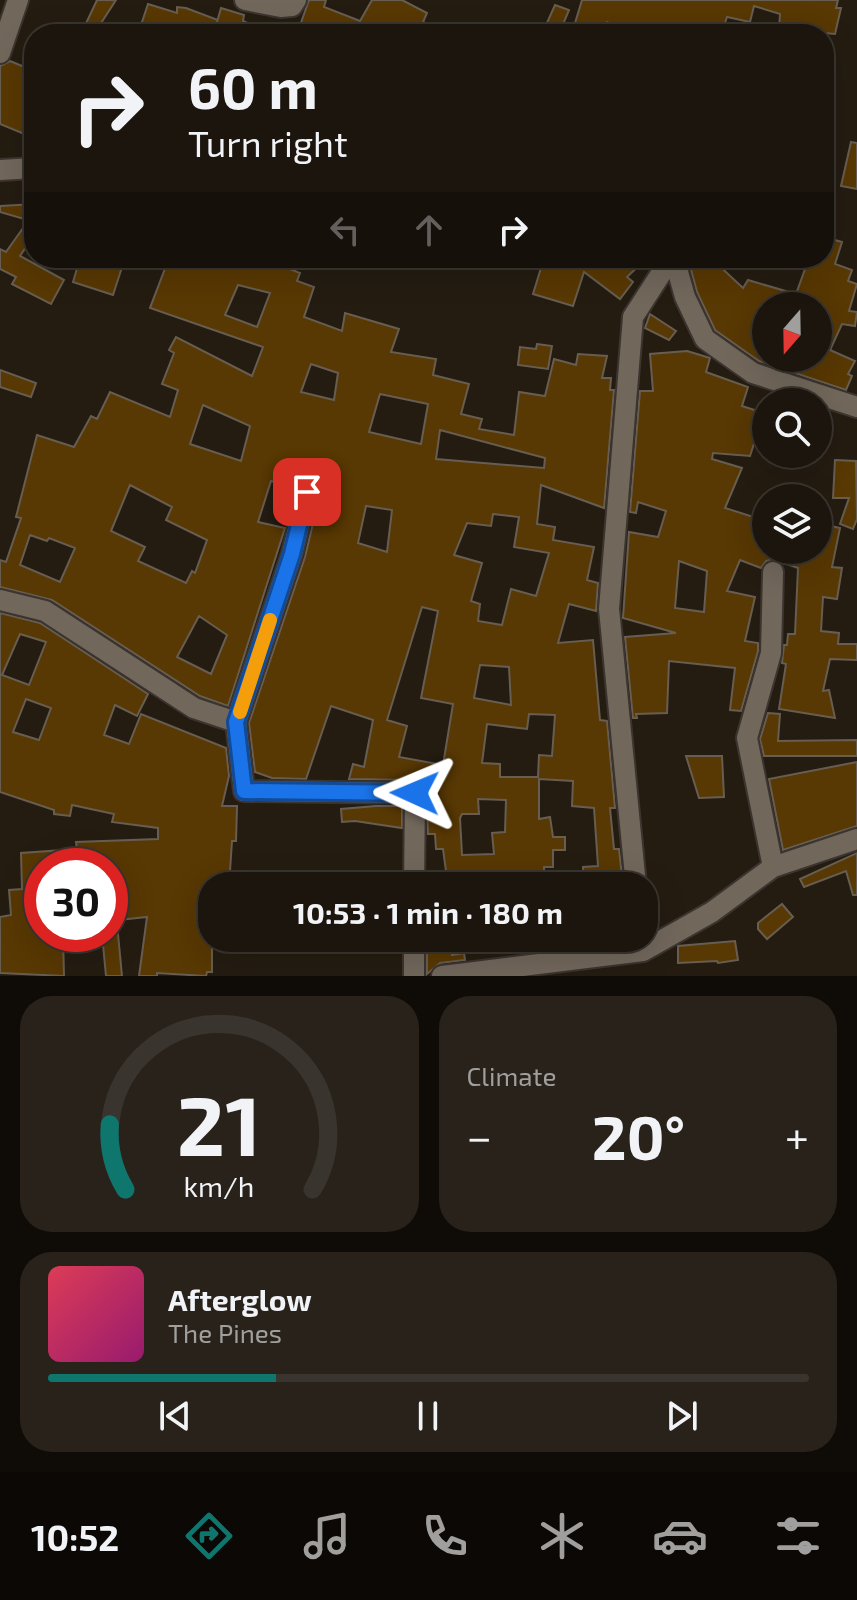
<!DOCTYPE html>
<html lang="en">
<head>
<meta charset="utf-8">
<style>
  body { margin:0; font-family:"Exo 2",sans-serif; background:#28221b; color:#f1f3f6; height:100vh; display:flex; flex-direction:column; font-size:30px; white-space:nowrap }
  * { box-sizing:border-box; margin:0 }
  p { font-size:26px; color:#a09f9d }
  .icon { flex:none; width:44px; height:44px; fill:none; stroke:currentColor; stroke-width:2; stroke-linecap:round; stroke-linejoin:round }
  .map { position:relative; height:976px; overflow:hidden }
  .side { display:flex; flex-direction:column; gap:20px; padding:20px; background:#0f0c07; flex:1 }
  .side>* { flex:none }
  .banner { position:absolute; left:24px; top:24px; width:810px; height:244px; border-radius:32px; box-shadow:0 8px 32px #0002,0 0 0 2px #39342e; background:#1b150d; color:#f1f3f6; overflow:hidden }
  .needle { width:52px; rotate:200deg }
  .controls { position:absolute; left:752px; top:292px; display:grid; gap:16px }
  .controls a { display:grid; place-items:center; width:80px; height:80px; border-radius:50%; background:#1b150d; box-shadow:0 8px 32px #0002,0 0 0 2px #39342e; font-size:40px }
  .speed { position:absolute; left:24px; top:848px; display:flex; gap:16px; font-size:40px; font-weight:700; text-align:center }
  .speed>* { display:grid; place-content:center; width:104px; height:104px; border-radius:50%; background:#1b150d; box-shadow:0 8px 32px #0002,0 0 0 2px #39342e; line-height:1 }
  .speed .limit { border:12px solid #d22; background:#fff; color:#111 }
  .pin { position:absolute; display:grid; place-items:center; width:68px; height:68px; color:#fff; margin:-34px; border-radius:16px; box-shadow:0 4px 12px #0006 }
  .me { position:absolute; width:88px; margin:-44px; rotate:271deg; stroke-linejoin:round; filter:drop-shadow(0 0 6px #0008) }
  .turn { display:flex; align-items:center; gap:28px; height:168px; padding:0 32px; font-size:36px }
  .turn .icon { width:104px; height:104px; stroke-width:2.5 }
  .turn b { display:block; font-size:56px; line-height:68px }
  .lanes { display:flex; align-items:center; height:76px; padding:0 32px; background:#0003; justify-content:center; gap:40px; direction:ltr }
  .lanes .off { opacity:.35 }
  .big { font-size:60px; font-weight:700; line-height:1.1 }
  .side .widget { flex:1; display:flex; flex-direction:column; justify-content:center; gap:12px; min-width:0; padding:0 28px; border-radius:32px; background:#28221b }
  .side .dial { align-items:center; gap:0 }
  .dial svg { height:208px; overflow:visible; fill:none; stroke:#39342e; stroke-width:7; stroke-linecap:round; text-anchor:middle }
  .dial text { fill:#f1f3f6; stroke:none }
  .song { display:flex; align-items:center; gap:24px }
  .cover { width:96px; height:96px; border-radius:12px; background:linear-gradient(135deg,hsl(350 70% 55%),hsl(320 70% 35%)) }
  .played { height:8px; border-radius:4px; background:linear-gradient(90deg,#0f766e 30%,#39342e 30%) }
  .keys { display:flex; justify-content:space-around; direction:ltr }
  .heat { display:flex; justify-content:space-between; align-items:center; font-size:44px; direction:ltr }
  .side .tiles { flex:1; display:grid; gap:20px; grid-template-columns:1fr 1fr }
  .widget:last-child { grid-column:span 2 }
  .trip { position:absolute; left:198px; top:872px; width:460px; height:80px; border-radius:32px; background:#1b150d; box-shadow:0 8px 32px #0002,0 0 0 2px #39342e; font-weight:700; line-height:80px; text-align:center }
  .dock { display:flex; height:128px; justify-content:space-around; align-items:center; background:#0b0805; color:#a09f9d }
  .dock .icon { width:56px; height:56px }
  .dock .active { color:#0f766e }
  .dock b { font-size:36px; color:#f1f3f6 }
  .map>svg:first-child { display:block }
</style>
</head>
<body>
<div class="map">
<svg width="857" height="976" viewBox="0 0 857 976">
  <rect width="100%" height="100%" fill="#241c11"/>
  <g fill="#583803" stroke="#675d51" stroke-width="2" fill-rule="evenodd">
    <polygon points="97,0 116,0 94,34 81,34"/>
    <polygon points="309,0 326,0 324,7 360,21 372,0 402,0 427,13 423,22 449,34 297,34"/>
    <polygon points="582,0 838,0 836,8 841,8 835,34 779,29 780,14 754,6 750,22 727,17 721,34 636,34 607,22 604,34 595,34 575,23"/>
    <polygon points="148,4 177,13 177,7 186,8 218,20 213,34 138,34"/>
    <polygon points="555,5 569,10 559,34 542,34"/>
    <polygon points="221,8 244,15 243,21 272,34 232,34 215,29"/>
    <polygon points="10,61 34,71 34,138 0,124 0,66"/>
    <polygon points="851,142 857,143 857,189 841,186"/>
    <polygon points="34,204 31,221 0,212 0,206"/>
    <polygon points="23,228 34,235 20,256 64,280 51,304 12,284 16,277 0,269 0,249 6,252"/>
    <path d="M824 237 842 242 835 264 852 270 848 281 857 284 849 311 857 312 855 326 842 324 830 350 855 361 848 374 852 376 846 390 759 361 715 330 697 292 689 262 691 258H711L743 288 748 280 796 294 809 258H824ZM766 306H818V313L823 315 818 331V358H766Z"/>
    <polygon points="80,258 125,258 113,295 73,282"/>
    <path d="M169 258H275V263L300 273 297 281 314 287 304 317 342 331 345 313 399 329 391 352 436 359 433 375 469 384 461 414 482 419 479 429 514 435 519 392 545 396 554 359 576 365 578 354 607 356 602 378H611L610 390H614L604 508 541 485 537 524 555 527 553 540 594 547 587 580 598 583 596 611 569 604 558 643 593 640 600 720 607 721 615 808H610L614 849H619L623 886H584L583 867 598 866 594 808 572 806 573 781 539 779V819L550 817 553 837H565V850H553V867H544L545 886H506V882L466 881 467 885 448 886 443 849H436L435 834H428L426 786 415 780 349 779 353 764 364 767 373 720 331 706 306 779 272 778 255 772 249 723 305 557 320 494 319 488 311 480H303L295 488 271 481 258 522 285 528 228 706 200 696 52 600 0 587V560L6 562 21 518 16 517 37 435 74 447 91 416 97 419 110 392 170 417 178 390 162 384 174 353 169 350 176 337 252 376 263 347 150 308ZM238 285 270 293 257 327 225 315ZM311 364 338 373 334 400 301 392ZM380 394 428 404 421 444 369 432ZM203 405 250 426 241 461 190 444ZM440 430 545 458 544 468 436 459ZM130 485 172 507 166 520 207 540 195 573 192 571 186 583 138 561 145 547 111 531ZM366 506 392 510 387 552 358 543ZM493 514 519 517 514 547 549 553 536 596 511 589 502 625 478 621 480 604 471 601 482 563 454 555 467 523 491 526ZM30 535 47 541 49 538 75 548 60 582 20 565ZM422 607 438 611 421 698 453 704 443 765 399 757 407 726 387 720ZM199 616 227 635 211 674 177 657ZM480 665 509 667 511 705 474 698ZM529 714 555 715 552 756 539 755 538 777H500V764L482 763 487 724 527 729ZM478 799 506 800 505 832 492 833 494 854 462 855 460 818 462 814H479Z"/>
    <polygon points="544,258 608,258 621,263 627,258 647,258 627,277 633,282 620,299 584,272 573,306 533,294"/>
    <polygon points="650,314 676,331 669,340 645,328"/>
    <polygon points="537,344 552,346 548,369 518,365 520,347 536,349"/>
    <path d="M687 351 710 358 706 372 748 387 742 406 764 413 750 456 713 453 712 459 742 468 725 508 766 521V550H796L818 554V523L840 528 832 567 842 568 837 599 823 597 821 631 839 633 838 644H857V660L830 659 823 691 829 690 835 718 779 709 786 664 782 663 784 645H787L788 634H795L798 568 773 559 766 561 761 568 740 560 727 591 755 597 745 641 758 643V651L741 711 730 710 735 668 669 661 667 713 636 714 637 718H633L625 637 676 633 623 618 629 532 658 537 666 511 638 502 636 513 630 512 640 391H653L650 354ZM679 561 707 571 704 612 675 608Z"/>
    <polygon points="0,370 36,383 31,397 0,387"/>
    <polygon points="835,460 856,461 857,519 853,529 840,524 849,498 833,498"/>
    <path d="M0 613 40 623 148 694 137 716 115 705 104 735 129 744 141 714 226 748 229 776 222 806H237L236 841H232L229 886H212V972H207L206 976 157 973V976H139L147 917 110 921V866H42V934H63L64 976 0 973V917L11 915 9 890 22 889 21 853 77 849 76 842 158 839V828L112 822 114 814 72 805 70 816 54 814V810L0 792ZM20 634 46 642 29 685 2 675ZM26 699 51 708 39 740 13 732Z"/>
    <polygon points="768,713 780,714 778,741 857,740 857,756 764,756 760,739"/>
    <polygon points="686,756 722,756 724,797 699,798"/>
    <polygon points="857,762 857,826 783,850 769,779"/>
    <polygon points="376,806 402,806 402,828 355,821 342,822 341,809"/>
    <polygon points="857,853 857,895 853,895 846,871 804,887 800,879"/>
    <polygon points="782,904 793,917 767,939 758,929 758,923"/>
    <polygon points="102,934 118,934 122,976 106,976"/>
    <polygon points="545,938 602,938 602,943 546,950"/>
    <polygon points="735,941 738,960 718,963 717,961 678,963 678,946"/>
    <polygon points="451,942 452,955 464,953 465,960 440,963 427,974 427,943"/>
  </g>
  <g fill="none" stroke-linecap="round" stroke-linejoin="round">
    <defs>
      <g id="street">
        <polyline points="245,0 281,7 292,6 296,0"/>
        <polyline points="0,53 18,0"/>
        <polyline points="0,170 34,168"/>
        <polyline points="674,258 685,297 705,339 753,373 857,407"/>
        <polyline points="773,572 771,653 747,738 773,867"/>
        <polyline points="0,600 45,611 194,708 236,722 292,554 307,492"/>
        <polyline points="236,722 244,791 415,793 414,886"/>
        <polyline points="636,886 609,609 633,317 671,258"/>
        <polyline points="414,976 414,938"/>
        <polyline points="442,976 643,951 712,912 773,867 857,839"/>
      </g>
    </defs>
    <use href="#street" stroke="#3b342f" stroke-width="24"/>
    <use href="#street" stroke="#71675b" stroke-width="20"/>
  </g>
  <g fill="none" stroke-linecap="round" stroke-linejoin="round">
    <defs>
      <polyline id="route" points="307,492 292,554 236,722 244,791 415,793"/>
    </defs>
    <use href="#route" stroke="#114b97" stroke-width="20"/>
    <use href="#route" stroke="#1a73e8" stroke-width="14"/>
    <polyline stroke="#f59e0b" stroke-width="14" points="240,712 270,620"/>
  </g>
</svg>
<div class="controls">
<a><svg class="needle" viewBox="-14 -14 28 28"><path d="M0-13l5 13h-10z" fill="#e53935"/><path d="M0 13l5-13h-10z" fill="#a09f9d"/></svg></a>
<a><svg class="icon" aria-label="search" viewBox="0 0 24 24"><circle cx="10" cy="10" r="6"/><path d="M15 15l6 6"/></svg></a>
<a><svg class="icon" aria-label="layers" viewBox="0 0 24 24"><path d="M12 4l9 5-9 5-9-5zM3 14l9 5 9-5"/></svg></a>
</div>
<div class="speed"><div class="limit">30</div></div>
<div class="pin" style="left:307px;top:492px;background:#d93025"><svg class="icon" aria-label="arrive" viewBox="0 0 24 24"><path d="M6 21V4h12l-3 4 3 4H6"/></svg></div>
<svg class="me" style="left:415px;top:793px" viewBox="-20 -20 40 40"><path d="M0-17L14 15 0 8-14 15z" fill="#1a73e8" stroke="#fff" stroke-width="4"/></svg>
<div class="trip">10:53 · 1 min · 180 m</div>
<div class="banner">
<div class="turn"><svg class="icon" aria-label="right" viewBox="0 0 24 24"><path d="M7 20v-9h11M14 6l5 5-5 5"/></svg><div><b>60 m</b>Turn right</div></div>
<div class="lanes"><svg class="icon off" aria-label="left" viewBox="0 0 24 24"><path d="M17 20v-9H6M10 6l-5 5 5 5"/></svg><svg class="icon off" aria-label="ahead" viewBox="0 0 24 24"><path d="M12 20V5M6 11l6-6 6 6"/></svg><svg class="icon" aria-label="right" viewBox="0 0 24 24"><path d="M7 20v-9h11M14 6l5 5-5 5"/></svg></div>
</div>
</div>
<section class="side">
<div class="tiles">
<div class="widget dial"><svg viewBox="0 0 100 80">
<path d="M14 69A42 42 0 1 1 86 69"/>
<path d="M14 69A42 42 0 0 1 8 44" stroke="#0f766e"/>
<text x="50" y="56" font-size="32" font-weight="700">21</text>
<text x="50" y="72" font-size="11">km/h</text>
</svg></div>
<div class="widget"><p>Climate</p>
<div class="heat"><a>−</a><b class="big">20°</b><a>+</a></div>
</div>
<div class="widget">
<div class="song"><i class="cover"></i><div><b>Afterglow</b><p>The Pines</p></div></div>
<div class="played"></div>
<div class="keys"><svg class="icon" aria-label="previous" viewBox="0 0 24 24"><path d="M18 5L8 12l10 7zM5 5v14"/></svg><svg class="icon" aria-label="pause" viewBox="0 0 24 24"><path d="M8 5v14M16 5v14"/></svg><svg class="icon" aria-label="next" viewBox="0 0 24 24"><path d="M6 5l10 7-10 7zM19 5v14"/></svg></div>
</div>
</div>
</section>
<nav class="dock">
<b>10:52</b>
<svg class="icon active" aria-label="directions" viewBox="0 0 24 24"><path d="M12 3l9 9-9 9-9-9zM9 14v-3h6M13 9l2 2-2 2"/></svg>
<svg class="icon" aria-label="music" viewBox="0 0 24 24"><path d="M9 18V5l10-2v13"/><circle cx="6" cy="18" r="3"/><circle cx="16" cy="16" r="3"/></svg>
<svg class="icon" aria-label="phone" viewBox="0 0 24 24"><path d="M5 4h4l2 5-3 2q2 4 5 5l2-3 5 2v4C11 20 4 13 5 4z"/></svg>
<svg class="icon" aria-label="climate" viewBox="0 0 24 24"><path d="M12 3v18M4 7l16 10M4 17L20 7"/></svg>
<svg class="icon" aria-label="car" viewBox="0 0 24 24"><path d="M5 17H2v-5l4-1 3-4h7l3 4 3 1v5h-3M9 17h6M6 11h13"/><circle cx="7" cy="17" r="2"/><circle cx="17" cy="17" r="2"/></svg>
<svg class="icon" aria-label="filters" viewBox="0 0 24 24"><path d="M4 7h16M4 17h16"/><circle cx="9" cy="7" r="2"/><circle cx="15" cy="17" r="2"/></svg>
</nav>
</body>
</html>
